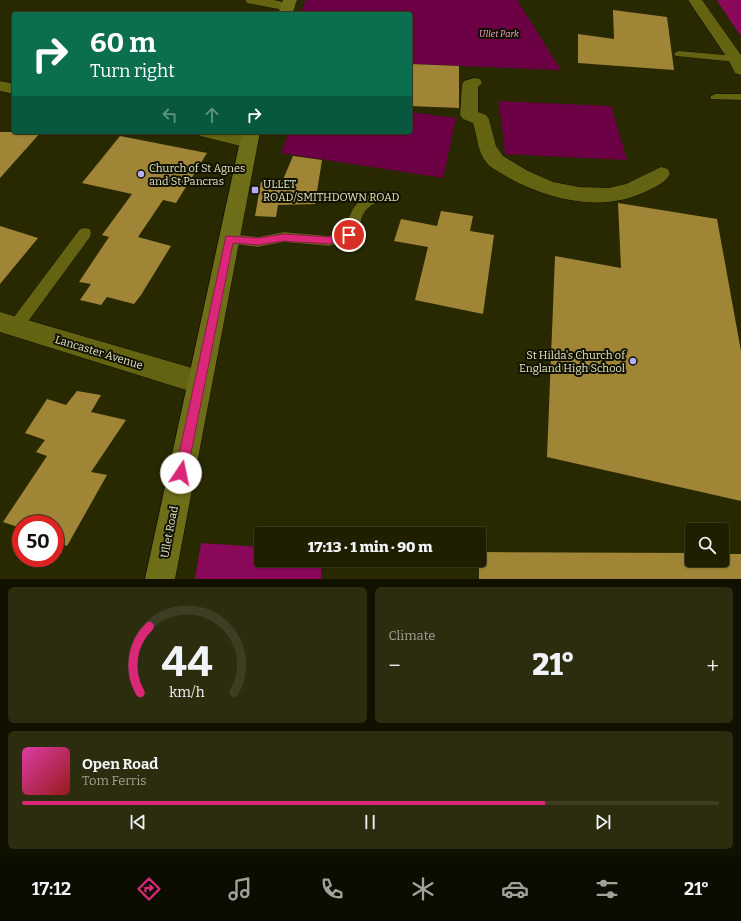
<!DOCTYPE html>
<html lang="en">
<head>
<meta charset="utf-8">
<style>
  body { margin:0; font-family:Bitter,serif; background:#2c2c0f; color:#f1f3f6; height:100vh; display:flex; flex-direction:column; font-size:15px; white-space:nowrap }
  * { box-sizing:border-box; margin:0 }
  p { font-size:13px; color:#a1a299 }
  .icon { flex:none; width:22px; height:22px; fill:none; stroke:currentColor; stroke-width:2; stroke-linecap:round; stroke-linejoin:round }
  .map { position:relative; height:579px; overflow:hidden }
  .drawer { display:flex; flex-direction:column; gap:8px; padding:8px; background:#110; flex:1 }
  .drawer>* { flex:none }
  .hud { position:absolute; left:12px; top:12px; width:400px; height:122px; border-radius:4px; box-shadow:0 1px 3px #0004,0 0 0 1px #3c3d22; background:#0b6e4f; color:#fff; overflow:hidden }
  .fabs { position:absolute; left:685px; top:523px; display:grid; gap:8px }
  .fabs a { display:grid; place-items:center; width:44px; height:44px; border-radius:4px; background:#1f1f00; box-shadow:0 1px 3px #0004,0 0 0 1px #3c3d22; font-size:20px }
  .speed { position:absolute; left:12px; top:515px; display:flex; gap:8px; font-size:20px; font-weight:700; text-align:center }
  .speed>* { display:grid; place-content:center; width:52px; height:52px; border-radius:50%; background:#1f1f00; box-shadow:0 1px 3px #0004,0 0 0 1px #3c3d22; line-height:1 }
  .speed .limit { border:6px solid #d22; background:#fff; color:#111 }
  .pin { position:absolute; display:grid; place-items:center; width:34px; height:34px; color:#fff; margin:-17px; border:2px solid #fff; border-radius:50%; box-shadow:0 1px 4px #0007 }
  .me { position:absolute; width:44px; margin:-22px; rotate:11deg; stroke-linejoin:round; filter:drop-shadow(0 0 3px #0008) }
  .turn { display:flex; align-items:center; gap:14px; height:84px; padding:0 12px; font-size:18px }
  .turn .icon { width:52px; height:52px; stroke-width:2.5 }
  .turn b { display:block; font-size:28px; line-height:34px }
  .lanes { display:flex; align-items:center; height:38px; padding:0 12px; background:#0003; justify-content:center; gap:20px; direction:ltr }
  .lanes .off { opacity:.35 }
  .big { font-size:30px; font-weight:800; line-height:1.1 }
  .drawer .tile { flex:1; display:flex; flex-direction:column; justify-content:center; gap:6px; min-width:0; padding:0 14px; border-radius:6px; background:#2c2c0f }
  .drawer .dial { align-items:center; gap:0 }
  .dial svg { height:104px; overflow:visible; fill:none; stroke:#3c3d22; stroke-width:7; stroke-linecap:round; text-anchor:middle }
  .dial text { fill:#f1f3f6; stroke:none }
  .song { display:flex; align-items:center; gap:12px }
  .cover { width:48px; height:48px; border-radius:6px; background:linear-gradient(135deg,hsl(320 70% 55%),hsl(0 70% 35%)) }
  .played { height:4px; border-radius:2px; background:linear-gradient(90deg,#db2777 75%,#3c3d22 75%) }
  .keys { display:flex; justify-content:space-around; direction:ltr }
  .heat { display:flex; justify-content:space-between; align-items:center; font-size:22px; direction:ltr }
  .drawer .tiles { flex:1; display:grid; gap:8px; grid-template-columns:1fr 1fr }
  .tile:last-child { grid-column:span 2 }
  .trip { position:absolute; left:254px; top:527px; width:232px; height:40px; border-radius:4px; background:#1f1f00; box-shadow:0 1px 3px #0004,0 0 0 1px #3c3d22; font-weight:800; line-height:40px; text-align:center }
  .dock { display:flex; height:64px; justify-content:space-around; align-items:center; background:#0c0c00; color:#a1a299 }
  .dock .icon { width:28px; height:28px }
  .dock .current { color:#db2777 }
  .dock b { font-size:18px; color:#f1f3f6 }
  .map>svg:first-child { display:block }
</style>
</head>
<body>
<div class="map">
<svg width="741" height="579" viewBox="0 0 741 579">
  <rect width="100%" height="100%" fill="#292900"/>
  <g fill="#6b0044">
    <polygon points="306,0 517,0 561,70 410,64 410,14 300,14"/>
    <polygon points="499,101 611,106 627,160 505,154"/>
    <polygon points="410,112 456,118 443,178 281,153 289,132 410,132"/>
  </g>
  <g fill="#89085a">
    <polygon points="717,0 741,0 741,36 719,4"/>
    <polygon points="201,543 261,547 261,560 321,560 321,579 195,579"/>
  </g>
  <g fill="#a08537">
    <polygon points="613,10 667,17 674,70 578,63 578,34 614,39"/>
    <polygon points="410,64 459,66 459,108 410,106"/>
    <polygon points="0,132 41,132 0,178"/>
    <polygon points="120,136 207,153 176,203 163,200 138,237 171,246 141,295 134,304 107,297 101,305 80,300 91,284 79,282 109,237 102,235 132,194 82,183"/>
    <polygon points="293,156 322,160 315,204 278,205 276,217 255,216 261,182 282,182"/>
    <polygon points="618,203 717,219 741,351 741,501 547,457 555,256 621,268"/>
    <polygon points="441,211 473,216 470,231 494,235 483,314 415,300 428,247 394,241 401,219 437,226"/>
    <polygon points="0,226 38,238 0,284"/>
    <polygon points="77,391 101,395 91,412 126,420 91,472 107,475 67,546 55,541 55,524 21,524 21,528 3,522 47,456 36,452 45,440 25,433 47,399 66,405"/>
    <polygon points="479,552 692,553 692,560 722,560 722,554 741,554 741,579 479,579"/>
  </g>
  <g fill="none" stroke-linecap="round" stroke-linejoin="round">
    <defs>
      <g id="lane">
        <polygon points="679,51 736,56 741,59 736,62 676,56 674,54 676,52"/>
        <polygon points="715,94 741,94 741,100 711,99 710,97"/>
        <path d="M382 191 386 193 388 196 386 199C358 208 365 216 354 239L329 246 284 242 258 247 224 243 222 239 224 235 229 234 258 237 284 232 329 236 344 231C352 208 356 197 382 191Z"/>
        <polygon points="85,228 90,229 91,233 90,237 21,331 16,333 11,331 9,326 11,321 80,229"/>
      </g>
      <g id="street">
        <polygon points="245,0 274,0 293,4 295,7 293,10 288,11 247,3"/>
        <polygon points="688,0 702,0 741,55 741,75 735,73 728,59"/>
        <path d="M474 78 480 79 482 83 478 87V112L486 115 489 119 496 146 503 156 528 171 553 182 579 187 609 188 626 184 661 167 668 169 670 174C666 182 657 186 649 190 605 213 551 201 509 178 503 174 496 171 491 167 477 155 478 138 473 123L463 119 460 115 462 85 464 81Z"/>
        <polygon points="0,81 14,84 14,94 0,91"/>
        <polygon points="197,132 232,132 255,138 258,142 255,146 249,148 200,136"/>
        <polygon points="0,312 199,370 208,374 211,382 208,390 199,394 0,332"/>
      </g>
      <g id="secondary">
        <polygon points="283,0 297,0 292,14 278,14"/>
        <polygon points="242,132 260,132 175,579 145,579"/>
      </g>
    </defs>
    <use href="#lane" stroke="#110" stroke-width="1"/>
    <use href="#street" stroke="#110" stroke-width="1"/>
    <use href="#secondary" stroke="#110" stroke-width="1"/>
    <use href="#lane" fill="#636311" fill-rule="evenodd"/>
    <use href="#street" fill="#636311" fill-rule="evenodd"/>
    <use href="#secondary" fill="#6e6e19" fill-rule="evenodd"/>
  </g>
  <polygon fill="#db2777" stroke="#8e194d" points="349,232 352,233 352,238 329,244 284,241 258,245 233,243 187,473 185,477 181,479 177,477 175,473 226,236 258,238 284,234 329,237"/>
  <g fill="#b6acf8" stroke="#110" stroke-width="1.5">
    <circle cx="141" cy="174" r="4"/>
    <rect x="251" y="186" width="8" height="8" rx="2"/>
    <circle cx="633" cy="361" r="4"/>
  </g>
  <g text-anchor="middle" stroke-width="4" stroke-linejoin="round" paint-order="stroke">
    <g font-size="9" font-style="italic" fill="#fa9fca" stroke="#110">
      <text x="499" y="37">Ullet Park</text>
    </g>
    <g font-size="11" fill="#e4e6c1" stroke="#110" text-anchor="start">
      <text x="149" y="172">Church of St Agnes<tspan x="149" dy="13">and St Pancras</tspan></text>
      <text x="263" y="188">ULLET<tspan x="263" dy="13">ROAD/SMITHDOWN ROAD</tspan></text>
      <text x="625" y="359" text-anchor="end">St Hilda's Church of<tspan x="625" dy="13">England High School</tspan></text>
    </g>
    <g font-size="11" fill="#e4e6c1" stroke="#110">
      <text transform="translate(99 352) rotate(17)" y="4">Lancaster Avenue</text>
      <text transform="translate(169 532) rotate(-79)" y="4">Ullet Road</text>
    </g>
  </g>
</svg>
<div class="fabs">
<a><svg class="icon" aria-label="search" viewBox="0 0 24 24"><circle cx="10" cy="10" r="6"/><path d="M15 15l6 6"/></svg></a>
</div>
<div class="speed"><div class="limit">50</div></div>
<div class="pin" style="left:349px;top:235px;background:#d93025"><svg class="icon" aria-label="arrive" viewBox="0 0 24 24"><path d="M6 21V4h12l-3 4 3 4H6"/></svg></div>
<svg class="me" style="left:181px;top:473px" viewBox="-20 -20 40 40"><circle r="19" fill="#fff"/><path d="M0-13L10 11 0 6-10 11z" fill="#db2777"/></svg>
<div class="trip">17:13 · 1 min · 90 m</div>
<div class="hud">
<div class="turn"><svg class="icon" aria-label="right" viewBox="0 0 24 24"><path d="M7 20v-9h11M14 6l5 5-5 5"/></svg><div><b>60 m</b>Turn right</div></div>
<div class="lanes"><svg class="icon off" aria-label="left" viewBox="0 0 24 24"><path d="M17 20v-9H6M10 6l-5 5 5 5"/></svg><svg class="icon off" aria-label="ahead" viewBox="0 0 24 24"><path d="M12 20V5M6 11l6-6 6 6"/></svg><svg class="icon" aria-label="right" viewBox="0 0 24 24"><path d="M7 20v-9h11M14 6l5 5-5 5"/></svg></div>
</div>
</div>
<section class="drawer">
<div class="tiles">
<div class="tile dial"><svg viewBox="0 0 100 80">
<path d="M14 69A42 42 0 1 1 86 69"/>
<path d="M14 69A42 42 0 0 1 21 18" stroke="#db2777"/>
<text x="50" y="56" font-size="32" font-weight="700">44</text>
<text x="50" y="72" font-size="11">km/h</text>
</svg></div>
<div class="tile"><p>Climate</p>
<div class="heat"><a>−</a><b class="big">21°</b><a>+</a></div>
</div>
<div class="tile">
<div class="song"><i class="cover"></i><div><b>Open Road</b><p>Tom Ferris</p></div></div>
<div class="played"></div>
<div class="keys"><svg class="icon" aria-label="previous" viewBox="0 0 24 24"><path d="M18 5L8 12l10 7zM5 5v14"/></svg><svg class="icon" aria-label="pause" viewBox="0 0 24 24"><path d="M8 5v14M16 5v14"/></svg><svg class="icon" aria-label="next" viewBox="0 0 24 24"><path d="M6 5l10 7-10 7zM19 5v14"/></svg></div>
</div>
</div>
</section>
<nav class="dock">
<b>17:12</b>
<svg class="icon current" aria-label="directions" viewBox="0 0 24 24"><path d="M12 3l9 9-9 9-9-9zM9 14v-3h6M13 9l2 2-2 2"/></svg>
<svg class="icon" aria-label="music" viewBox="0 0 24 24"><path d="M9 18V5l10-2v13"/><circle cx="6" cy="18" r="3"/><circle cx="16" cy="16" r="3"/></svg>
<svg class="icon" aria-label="phone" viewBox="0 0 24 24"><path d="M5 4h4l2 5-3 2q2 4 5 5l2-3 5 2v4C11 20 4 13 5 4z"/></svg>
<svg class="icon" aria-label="climate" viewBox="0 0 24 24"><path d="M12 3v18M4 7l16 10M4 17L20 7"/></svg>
<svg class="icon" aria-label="car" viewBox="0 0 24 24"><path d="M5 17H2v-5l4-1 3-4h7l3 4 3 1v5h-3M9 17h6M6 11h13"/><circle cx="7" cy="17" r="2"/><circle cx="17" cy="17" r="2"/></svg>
<svg class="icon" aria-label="filters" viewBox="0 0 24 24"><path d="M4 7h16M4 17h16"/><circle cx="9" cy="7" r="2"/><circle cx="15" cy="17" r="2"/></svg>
<b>21°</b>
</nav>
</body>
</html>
